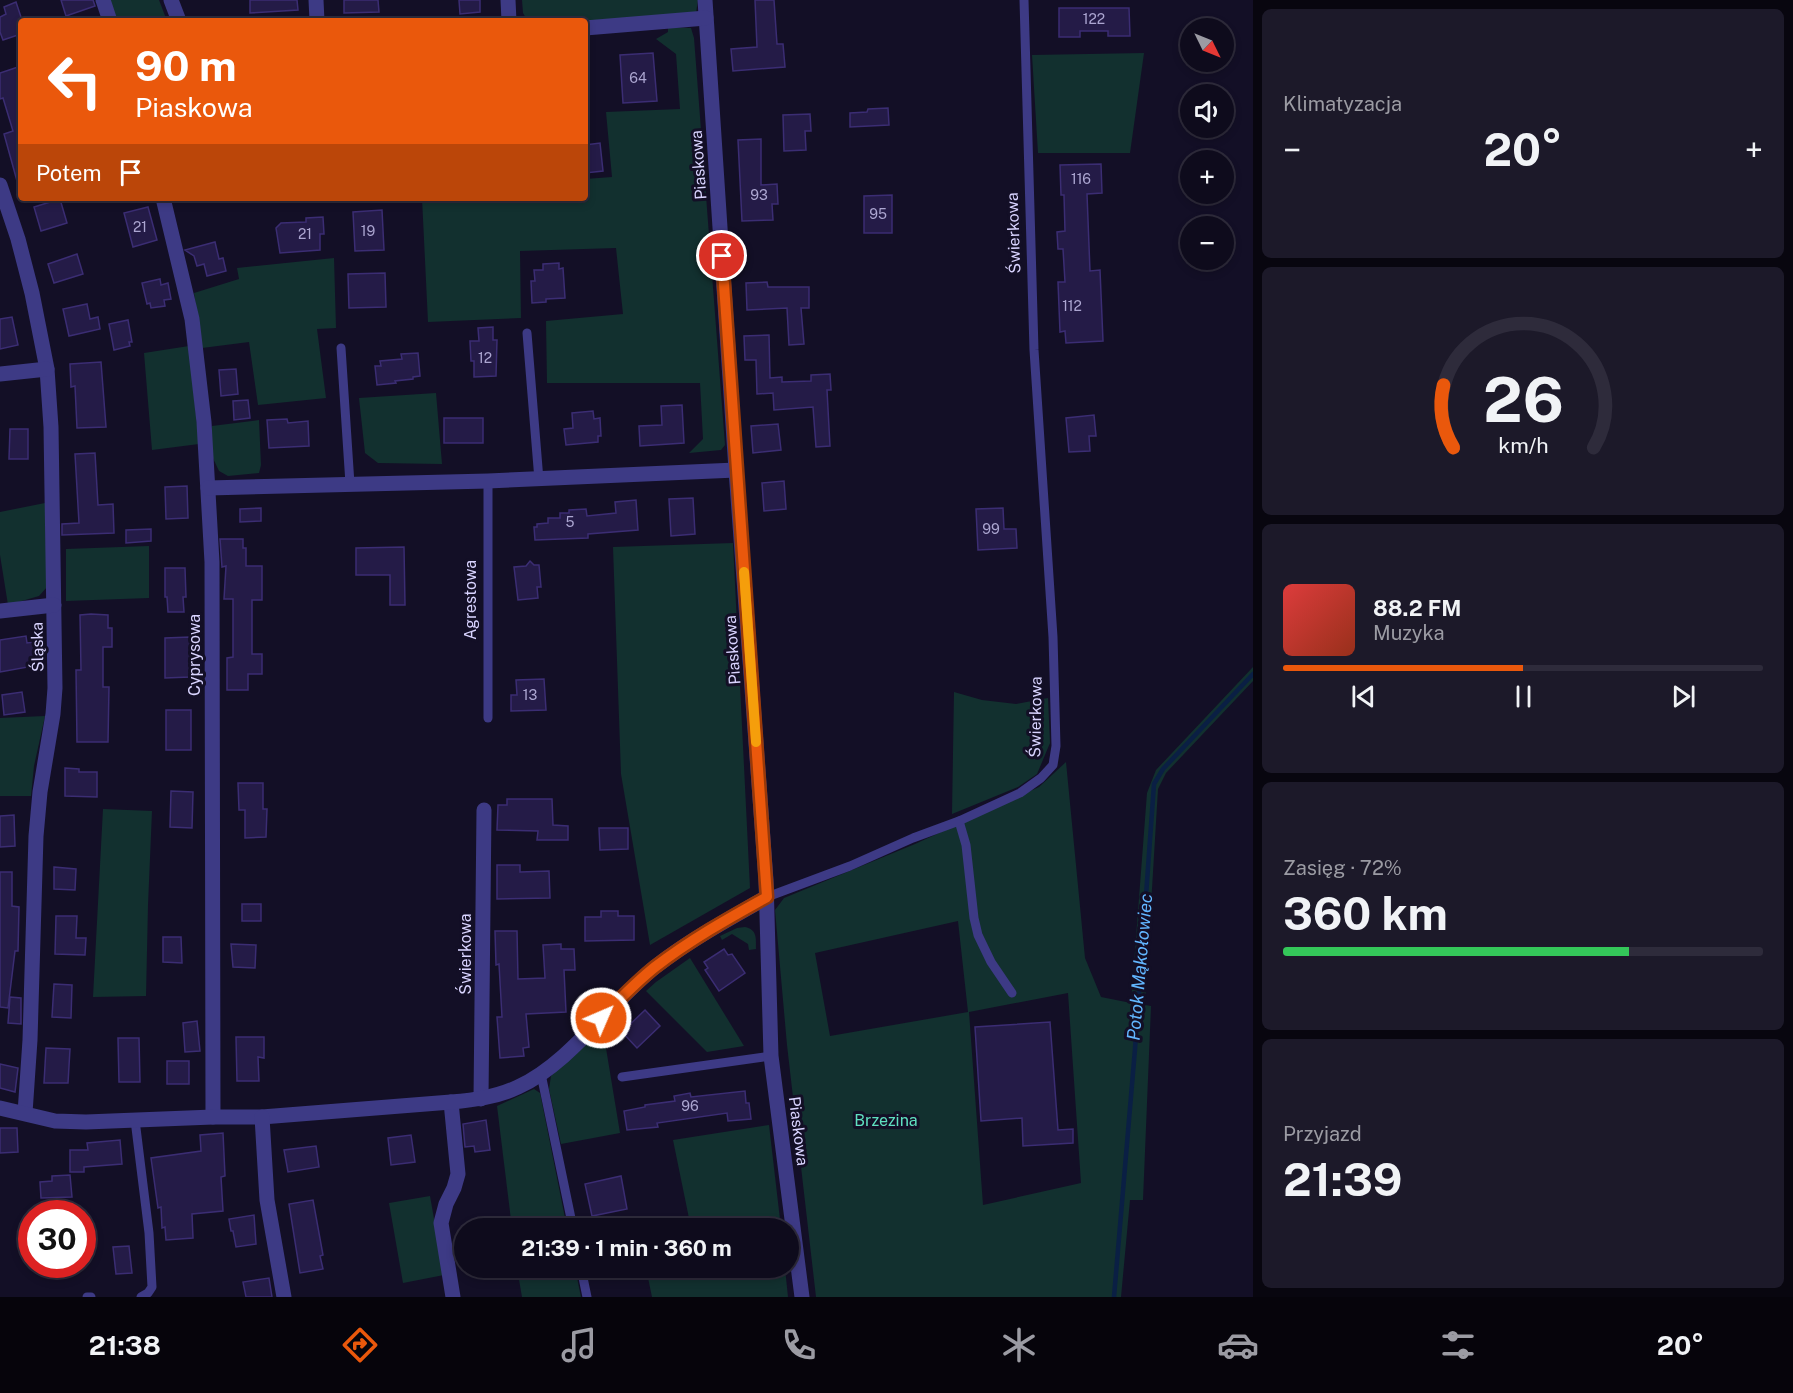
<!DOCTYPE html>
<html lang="pl">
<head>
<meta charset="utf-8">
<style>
  body { margin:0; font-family:"Public Sans",sans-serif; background:#1c1929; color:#f1f3f6; height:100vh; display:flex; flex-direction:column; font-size:22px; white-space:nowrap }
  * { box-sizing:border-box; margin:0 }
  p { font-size:20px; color:#9b9ba3 }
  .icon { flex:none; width:33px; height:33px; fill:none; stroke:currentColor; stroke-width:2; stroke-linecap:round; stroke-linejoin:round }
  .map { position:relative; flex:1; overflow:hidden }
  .panel { display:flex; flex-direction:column; gap:9px; padding:9px; background:#08060f; width:540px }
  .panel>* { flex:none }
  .hud { position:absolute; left:18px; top:18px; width:570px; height:183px; border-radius:6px; box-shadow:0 3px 9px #0003,0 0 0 2px #2e2b3b; background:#ea580c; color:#fff; overflow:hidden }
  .needle { width:39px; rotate:133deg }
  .buttons { position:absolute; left:1180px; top:18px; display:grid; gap:12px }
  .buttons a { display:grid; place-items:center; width:54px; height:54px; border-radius:50%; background:#0e0b1c; box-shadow:0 3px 9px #0003,0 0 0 2px #2e2b3b; font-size:30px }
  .speed { position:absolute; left:18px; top:1200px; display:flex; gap:12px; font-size:30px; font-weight:700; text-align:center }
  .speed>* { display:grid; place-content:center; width:78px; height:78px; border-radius:50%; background:#0e0b1c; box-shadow:0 3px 9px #0003,0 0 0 2px #2e2b3b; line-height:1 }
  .speed .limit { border:9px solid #d22; background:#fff; color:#111 }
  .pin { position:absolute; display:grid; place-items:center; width:51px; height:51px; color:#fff; margin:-26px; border:3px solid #fff; border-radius:50%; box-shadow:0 2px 6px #0007 }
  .me { position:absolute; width:66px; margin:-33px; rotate:45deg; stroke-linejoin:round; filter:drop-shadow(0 0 4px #0008) }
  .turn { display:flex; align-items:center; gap:21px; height:126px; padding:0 18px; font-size:27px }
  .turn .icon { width:78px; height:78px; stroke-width:2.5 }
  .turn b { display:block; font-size:42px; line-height:51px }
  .then { display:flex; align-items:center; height:57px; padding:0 18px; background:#0003; gap:12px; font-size:22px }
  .big { font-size:45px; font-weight:700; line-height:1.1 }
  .panel .widget { flex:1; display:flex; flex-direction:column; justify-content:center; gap:9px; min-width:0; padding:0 21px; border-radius:9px; background:#1c1929 }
  .panel .dial { align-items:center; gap:0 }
  .dial svg { height:156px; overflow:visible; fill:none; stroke:#2e2b3b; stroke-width:7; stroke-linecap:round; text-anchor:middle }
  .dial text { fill:#f1f3f6; stroke:none }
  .song { display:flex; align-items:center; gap:18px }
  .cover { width:72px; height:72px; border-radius:9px; background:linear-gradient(135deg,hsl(0 70% 55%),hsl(10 70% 35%)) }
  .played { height:6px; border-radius:3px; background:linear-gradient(90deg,#ea580c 50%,#2e2b3b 50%) }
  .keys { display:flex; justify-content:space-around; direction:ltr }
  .heat { display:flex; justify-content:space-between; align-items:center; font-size:33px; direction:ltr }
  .charge { height:9px; border-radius:4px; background:linear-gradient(90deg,#34c759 72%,#2e2b3b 0) }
  .trip { position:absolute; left:454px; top:1218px; width:345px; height:60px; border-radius:30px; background:#0e0b1c; box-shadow:0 3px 9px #0003,0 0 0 2px #2e2b3b; font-weight:700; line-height:60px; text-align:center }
  .dock { display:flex; height:96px; justify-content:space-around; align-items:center; background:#06040b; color:#9b9ba3 }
  .dock .icon { width:42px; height:42px }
  .dock .active { color:#ea580c }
  .dock b { font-size:27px; color:#f1f3f6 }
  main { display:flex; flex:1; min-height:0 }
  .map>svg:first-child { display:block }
</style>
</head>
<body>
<main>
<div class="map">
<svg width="1253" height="1297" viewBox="0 0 1253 1297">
  <rect width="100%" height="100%" fill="#130f26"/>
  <g fill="#12302f" fill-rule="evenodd">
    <polygon points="106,0 159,0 167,21 115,21"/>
    <polygon points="522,0 698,0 696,13 585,21 532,21 532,19 526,18 523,13"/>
    <polygon points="668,27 691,28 694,38 725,445 721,450 689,453 703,439 700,383 547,383 546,321 623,314 616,248 520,251 521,318 428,322 422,198 585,198 585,179 612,177 606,112 680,109 676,54 656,39 668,32"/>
    <polygon points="1144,53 1130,153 1038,153 1032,55"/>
    <polygon points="334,258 336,328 317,329 326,398 258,405 249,342 202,348 194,293 239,279 237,268"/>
    <polygon points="189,346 199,444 152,450 144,353"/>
    <polygon points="436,393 442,464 378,463 365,453 359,398"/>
    <polygon points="259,420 261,465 259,473 228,476 219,471 212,456 212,426"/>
    <polygon points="45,503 47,587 39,596 8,605 0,555 0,512"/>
    <polygon points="733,543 750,888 650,945 621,774 613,547"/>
    <polygon points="149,546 149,598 66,601 66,549"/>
    <path d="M1253 667V681L1166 773 1158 789 1145 1005 1151 1006 1143 1200H1130L1121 1297H816L787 1045 775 910 784 898 915 844 1039 787 1066 762 1085 958 1101 997 1131 1003 1147 793 1156 770ZM958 921 968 1012 830 1036 815 953ZM1068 993 1081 1183 983 1205 969 1012Z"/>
    <polygon points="954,692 982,700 1016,704 1048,698 1050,743 1037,774 1018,787 952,814"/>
    <polygon points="45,716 34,766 31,796 0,796 0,718"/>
    <polygon points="103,809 152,811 148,905 146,996 93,997"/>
    <path d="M745 927C757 930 756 937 756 949L749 950 748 944 732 934 722 940 720 936 737 928Z"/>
    <polygon points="690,958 744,1046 707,1052 646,991 656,982"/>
    <polygon points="622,1005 628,1010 604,1036 620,1133 561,1144 549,1089 551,1076 592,1038"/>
    <polygon points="534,1089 540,1093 567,1228 512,1228 497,1106"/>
    <polygon points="769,1125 781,1228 691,1228 673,1140"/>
    <polygon points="430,1196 444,1275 403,1283 389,1203"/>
    <polygon points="517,1268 575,1268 581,1297 522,1297"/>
    <polygon points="646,1268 785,1268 788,1297 652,1297"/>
  </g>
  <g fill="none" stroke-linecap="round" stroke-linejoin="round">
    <polyline stroke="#0a1f44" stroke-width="4.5" points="1114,1297 1135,1049 1154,784 1163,769 1253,674"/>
  </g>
  <g fill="#241b47" stroke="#3b2d73" stroke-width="1.5">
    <polygon points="61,0 93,0 95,6 66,16"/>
    <polygon points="250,0 297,0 298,10 250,13"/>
    <polygon points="344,0 378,0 379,12 344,13"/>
    <polygon points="459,0 480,0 480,12 460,14"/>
    <polygon points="755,0 774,0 777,44 783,44 785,67 733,71 731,49 757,47"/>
    <polygon points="16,2 21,17 21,34 3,40 0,32 0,17 6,14 4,7"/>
    <polygon points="1059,8 1129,8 1130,36 1108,36 1108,31 1080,31 1080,37 1059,37"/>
    <polygon points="653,53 657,101 623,103 620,55"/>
    <polygon points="18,67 21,78 21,181 17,181 4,134 13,131 3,98 0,99 0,73"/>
    <polygon points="888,108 889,125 850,127 850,113 867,112 868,109"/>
    <polygon points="810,114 811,131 805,131 806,150 784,151 783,115"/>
    <polygon points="761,139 761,185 777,184 778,204 772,204 773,220 742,221 738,140"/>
    <polygon points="600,143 603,171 585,173 585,145"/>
    <polygon points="1101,164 1102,193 1087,194 1090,271 1100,270 1103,341 1066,343 1065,331 1060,332 1058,282 1065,282 1063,249 1058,249 1057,232 1065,231 1064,195 1061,195 1060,165"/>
    <polygon points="892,195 892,233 864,233 864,196"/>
    <polygon points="60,199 67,223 41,231 34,207"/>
    <polygon points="148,207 157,240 133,247 124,213"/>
    <polygon points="382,210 384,250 355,251 353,212"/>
    <polygon points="323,217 324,234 320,234 320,250 280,253 276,228 281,223 306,222 306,218"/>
    <polygon points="215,242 219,259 223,258 226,271 207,276 204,264 197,266 194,256 185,250"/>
    <polygon points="77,254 83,274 54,283 48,264"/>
    <polygon points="559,263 559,269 563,268 565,298 546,299 546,302 532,303 531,281 535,281 534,270 543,270 543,264"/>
    <polygon points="385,273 386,307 349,308 348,274"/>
    <polygon points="160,279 161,285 168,283 171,299 164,300 165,306 151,308 150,303 147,304 142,283"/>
    <polygon points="767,282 768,287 809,287 809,308 801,308 804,344 789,345 787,308 747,310 746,283"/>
    <polygon points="87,304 90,319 98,317 100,329 69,336 63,309"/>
    <polygon points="12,317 18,345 0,349 0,319"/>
    <polygon points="128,320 132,342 129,342 130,346 114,350 109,324"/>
    <polygon points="493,327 493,340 497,340 496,376 474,377 474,361 471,361 470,341 479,341 478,328"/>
    <polygon points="769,335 770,378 782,377 782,382 811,381 811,375 830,374 831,390 827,390 830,446 816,447 813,407 774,410 773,393 757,394 756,360 745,360 744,336"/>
    <polygon points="418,353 420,376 413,377 413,379 395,381 396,383 377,385 375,366 381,366 380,361 402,359 401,354"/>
    <polygon points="101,362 106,427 77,428 75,386 71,387 70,364"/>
    <polygon points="236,369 238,394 221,396 219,370"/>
    <polygon points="248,400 250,418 234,420 233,401"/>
    <polygon points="682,405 684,443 640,446 639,426 662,425 661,406"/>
    <polygon points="593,411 594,419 600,418 601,436 598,436 598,442 566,445 564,429 573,428 572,413"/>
    <polygon points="1094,415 1096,436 1089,436 1090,451 1069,452 1066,418"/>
    <rect x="444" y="418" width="39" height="25"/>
    <polygon points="287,419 288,423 308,421 309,446 269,448 267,420"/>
    <polygon points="778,424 781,450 753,453 751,426"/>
    <polygon points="10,429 28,429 28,459 9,459"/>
    <polygon points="95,453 98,505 113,504 114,533 62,535 62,524 79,523 75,454"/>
    <polygon points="784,481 786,509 764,511 762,483"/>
    <polygon points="187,486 188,518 166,519 165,487"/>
    <polygon points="693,498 695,534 671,536 669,499"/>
    <polygon points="636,500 638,530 588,534 588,538 535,540 534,527 537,527 537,524 548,523 548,518 560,518 560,513 569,513 569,510 586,509 587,516 616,513 615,502"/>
    <polygon points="261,508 261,521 240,522 240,509"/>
    <polygon points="1003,508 1004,529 1016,529 1017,548 978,550 976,509"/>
    <polygon points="151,529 151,541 126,543 126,530"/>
    <polygon points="220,539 243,539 243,548 246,548 246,566 262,566 262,600 252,600 252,654 262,654 262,674 248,674 248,690 227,690 227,658 233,657 233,599 224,599 226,566 222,567"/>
    <polygon points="404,547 405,605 390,605 390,575 356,575 356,548"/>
    <polygon points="530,561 534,565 539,565 541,587 537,587 538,598 518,600 514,567 526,566"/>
    <polygon points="165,568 185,568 186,597 183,597 184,612 168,612 167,597 165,597"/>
    <polygon points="91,614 108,615 108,628 112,628 112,647 103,647 103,687 109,687 108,742 77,742 76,670 81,670 80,615"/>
    <polygon points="26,636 27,643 35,642 39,665 0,672 0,640"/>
    <polygon points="190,637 190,677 165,678 165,638"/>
    <polygon points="544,679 546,710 511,711 511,695 517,695 516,680"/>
    <polygon points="22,692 25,712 4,715 2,695"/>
    <rect x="166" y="710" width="25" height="40"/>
    <polygon points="65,768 79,769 79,772 97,772 97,797 65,796"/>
    <polygon points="238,783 263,783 263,809 267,809 266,837 245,838 245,810 239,810"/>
    <polygon points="171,791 193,792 192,828 170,827"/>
    <polygon points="507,799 552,799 553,825 568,826 568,840 537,840 538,831 497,830 498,805 507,805"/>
    <polygon points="14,815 15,846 0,847 0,816"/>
    <polygon points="599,828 628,828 628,849 600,850"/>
    <polygon points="497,865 520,865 520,872 549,871 550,898 497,899"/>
    <polygon points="54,867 76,869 75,890 54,889"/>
    <polygon points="0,872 12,872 12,906 19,907 18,951 15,951 8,1008 0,1007"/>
    <rect x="242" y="904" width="19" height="17"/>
    <polygon points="601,911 618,911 618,916 634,916 634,940 585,941 585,917 601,917"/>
    <polygon points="56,916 77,916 76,938 86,938 85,955 55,954"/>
    <polygon points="495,931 517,931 518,979 545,978 543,945 561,944 561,949 574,949 575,970 564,970 566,1012 526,1014 529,1047 523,1048 524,1056 500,1058 497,1017 502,1017 499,964 496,965"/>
    <polygon points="163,937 181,937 182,963 163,962"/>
    <polygon points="231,944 256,945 255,968 233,967"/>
    <polygon points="724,949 728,955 732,954 745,973 719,991 705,970 708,968 704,962"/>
    <polygon points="54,984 72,985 71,1018 52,1017"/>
    <polygon points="10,997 21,998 21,1024 8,1023"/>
    <polygon points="645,1010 660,1026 637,1048 622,1032"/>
    <polygon points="197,1021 200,1051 185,1052 183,1023"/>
    <polygon points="1050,1022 1058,1130 1073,1129 1073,1143 1023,1146 1022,1118 981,1121 975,1027"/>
    <polygon points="236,1037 264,1037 264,1058 258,1057 259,1081 237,1081"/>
    <polygon points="118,1038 139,1038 140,1082 119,1082"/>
    <polygon points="46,1048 70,1049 68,1083 44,1083"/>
    <rect x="167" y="1061" width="22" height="23"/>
    <polygon points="0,1064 18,1068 15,1092 0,1088"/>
    <polygon points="745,1091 746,1103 749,1103 751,1119 728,1121 727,1113 657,1123 658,1127 627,1130 624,1111 645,1107 645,1105 675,1101 674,1096 690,1093 691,1097"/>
    <polygon points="486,1120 490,1150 475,1152 474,1146 465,1147 463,1124"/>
    <polygon points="0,1128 17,1128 18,1152 0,1153"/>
    <polygon points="223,1133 225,1176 221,1177 223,1211 192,1214 193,1238 166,1240 165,1227 162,1228 161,1207 158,1208 151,1158 201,1151 200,1135"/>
    <polygon points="411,1135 415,1162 391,1165 388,1138"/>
    <polygon points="120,1140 122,1164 84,1167 84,1172 70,1172 70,1150 88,1150 87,1143"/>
    <polygon points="316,1146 319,1167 288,1172 284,1150"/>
    <polygon points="70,1175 72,1197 41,1198 40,1182 52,1181 52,1176"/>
    <polygon points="621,1176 627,1209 592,1216 585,1184"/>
    <polygon points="313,1200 323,1255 320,1256 323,1269 300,1273 289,1204"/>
    <polygon points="254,1215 256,1244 236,1247 233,1231 231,1231 229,1219"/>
    <polygon points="129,1246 132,1273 116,1274 113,1247"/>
    <polygon points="269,1278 272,1297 246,1297 243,1282"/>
  </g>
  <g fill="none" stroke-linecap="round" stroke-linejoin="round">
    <g stroke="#3d3a85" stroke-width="9">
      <polyline points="527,333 539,480"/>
      <polyline points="341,348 350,484"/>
      <polyline points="488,718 488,481"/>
      <polyline points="959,821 966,845 974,918 978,935 991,962 1012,993"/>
      <polyline points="767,897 850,866 913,838 959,821 1020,793 1041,778 1053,765 1056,746 1053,637 1034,350 1024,0"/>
      <polyline points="541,1074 573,1228"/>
      <polyline points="622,1077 771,1056"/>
      <polyline points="135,1120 149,1233 152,1287 148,1293 141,1297"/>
      <polyline points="581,1268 587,1297"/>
      <polyline points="87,1297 91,1297"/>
    </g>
    <g stroke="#3d3a85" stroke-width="15">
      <polyline points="103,0 110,21"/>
      <polyline points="171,0 179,21"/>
      <polyline points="316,0 317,21"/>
      <polyline points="508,0 509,21"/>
      <polyline points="705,0 736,470 766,880 771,1056 802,1297"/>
      <polyline points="585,28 706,18"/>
      <polyline points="0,185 18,239 32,293 47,369 51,427 55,688 53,714 40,792 36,836 30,1040 25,1113"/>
      <polyline points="163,198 192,319 204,422 212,562 213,1117"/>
      <polyline points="0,374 47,369"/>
      <polyline points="208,488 488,481 736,470"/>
      <polyline points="0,611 54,605"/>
      <polyline points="481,1099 484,810"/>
      <polyline points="451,1102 458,1174 454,1188 446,1204 441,1223 453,1297"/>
      <path d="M0 1108 55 1121 86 1122 213 1117H262L451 1102C474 1100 497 1097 518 1087 569 1064 610 1003 655 967 689 940 729 919 767 897"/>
      <polyline points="262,1117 267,1200 284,1297"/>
    </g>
  </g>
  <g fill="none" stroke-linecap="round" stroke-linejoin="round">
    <defs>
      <path id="route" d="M601 1018C618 1001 636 982 655 967 690 940 729 918 767 897L722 256"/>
    </defs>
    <use href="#route" stroke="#983908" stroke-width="15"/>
    <use href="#route" stroke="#ea580c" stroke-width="10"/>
    <polyline stroke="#f59e0b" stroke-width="10" points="744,572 756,742"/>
  </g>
  <g text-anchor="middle" stroke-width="6" stroke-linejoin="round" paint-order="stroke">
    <g font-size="14" fill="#aca6d1">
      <text x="1094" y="24">122</text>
      <text x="638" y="83">64</text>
      <text x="1081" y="184">116</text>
      <text x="759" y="200">93</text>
      <text x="878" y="219">95</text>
      <text x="140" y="232">21</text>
      <text x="368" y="236">19</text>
      <text x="305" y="239">21</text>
      <text x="1072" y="311">112</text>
      <text x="485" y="363">12</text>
      <text x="570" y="527">5</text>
      <text x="991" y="534">99</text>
      <text x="530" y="700">13</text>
      <text x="690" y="1111">96</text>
    </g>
    <g font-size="16" fill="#d9d4ff" stroke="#130f26">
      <text transform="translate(698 165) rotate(-94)" y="6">Piaskowa</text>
      <text transform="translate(1013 233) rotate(-92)" y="6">Świerkowa</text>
      <text transform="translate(470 600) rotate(-90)" y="6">Agrestowa</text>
      <text transform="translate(37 647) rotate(-91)" y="6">Śląska</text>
      <text transform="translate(732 650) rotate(-94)" y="6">Piaskowa</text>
      <text transform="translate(194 655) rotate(-90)" y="6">Cyprysowa</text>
      <text transform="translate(1035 717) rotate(-89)" y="6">Świerkowa</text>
      <text transform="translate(465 954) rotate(-90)" y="6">Świerkowa</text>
      <text transform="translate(799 1131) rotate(83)" y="6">Piaskowa</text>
    </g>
    <g font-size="16" fill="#5fe0c0" stroke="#130f26">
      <text x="886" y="1126">Brzezina</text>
    </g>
    <g font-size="18" font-style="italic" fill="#62b6ff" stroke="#130f26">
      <text transform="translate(1140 967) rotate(-85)" y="6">Potok Mąkołowiec</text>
    </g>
  </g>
</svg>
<div class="buttons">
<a><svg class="needle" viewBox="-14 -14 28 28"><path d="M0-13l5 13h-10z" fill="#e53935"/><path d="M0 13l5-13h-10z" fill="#9b9ba3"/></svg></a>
<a><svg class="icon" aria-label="sound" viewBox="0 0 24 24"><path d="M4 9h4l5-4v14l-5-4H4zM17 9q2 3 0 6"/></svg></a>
<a>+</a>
<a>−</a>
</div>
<div class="speed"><div class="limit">30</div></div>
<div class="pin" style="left:722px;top:256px;background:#d93025"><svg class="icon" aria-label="arrive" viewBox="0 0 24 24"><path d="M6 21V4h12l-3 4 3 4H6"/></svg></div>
<svg class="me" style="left:601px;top:1018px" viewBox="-20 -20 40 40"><circle r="17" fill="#ea580c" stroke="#fff" stroke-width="3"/><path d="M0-11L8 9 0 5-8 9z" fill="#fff"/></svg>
<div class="trip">21:39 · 1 min · 360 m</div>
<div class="hud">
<div class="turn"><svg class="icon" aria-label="left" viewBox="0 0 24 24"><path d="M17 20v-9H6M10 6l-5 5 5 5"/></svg><div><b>90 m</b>Piaskowa</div></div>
<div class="then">Potem<svg class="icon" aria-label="arrive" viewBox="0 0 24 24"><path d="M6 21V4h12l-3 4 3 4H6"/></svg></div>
</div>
</div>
<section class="panel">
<div class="widget"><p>Klimatyzacja</p>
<div class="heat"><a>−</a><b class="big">20°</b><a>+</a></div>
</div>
<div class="widget dial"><svg viewBox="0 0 100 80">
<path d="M14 69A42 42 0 1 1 86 69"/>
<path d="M14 69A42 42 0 0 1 9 37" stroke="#ea580c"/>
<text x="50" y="56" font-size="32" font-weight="700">26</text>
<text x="50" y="72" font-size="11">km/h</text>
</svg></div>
<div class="widget">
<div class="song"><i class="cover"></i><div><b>88.2 FM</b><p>Muzyka</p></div></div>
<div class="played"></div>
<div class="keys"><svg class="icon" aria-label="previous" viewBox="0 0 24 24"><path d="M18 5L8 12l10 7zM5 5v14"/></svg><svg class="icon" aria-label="pause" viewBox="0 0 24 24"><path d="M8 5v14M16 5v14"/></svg><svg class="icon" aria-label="next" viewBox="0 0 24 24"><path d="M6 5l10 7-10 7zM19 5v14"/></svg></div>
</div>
<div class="widget"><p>Zasięg · 72%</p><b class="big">360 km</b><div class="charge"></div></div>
<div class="widget"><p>Przyjazd</p><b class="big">21:39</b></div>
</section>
</main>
<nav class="dock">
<b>21:38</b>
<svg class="icon active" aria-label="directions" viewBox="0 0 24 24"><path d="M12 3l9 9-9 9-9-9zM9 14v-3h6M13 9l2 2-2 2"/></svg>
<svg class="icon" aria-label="music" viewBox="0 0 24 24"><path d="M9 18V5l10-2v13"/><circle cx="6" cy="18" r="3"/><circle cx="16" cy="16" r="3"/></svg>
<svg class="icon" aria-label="phone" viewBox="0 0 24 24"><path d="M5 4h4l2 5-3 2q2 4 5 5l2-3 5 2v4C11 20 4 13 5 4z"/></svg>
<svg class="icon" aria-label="climate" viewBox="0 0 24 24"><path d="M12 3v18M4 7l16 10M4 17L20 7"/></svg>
<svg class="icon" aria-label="car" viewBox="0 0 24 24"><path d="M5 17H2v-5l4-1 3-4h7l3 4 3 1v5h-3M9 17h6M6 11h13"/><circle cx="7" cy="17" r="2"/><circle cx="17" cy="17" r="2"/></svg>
<svg class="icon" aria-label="filters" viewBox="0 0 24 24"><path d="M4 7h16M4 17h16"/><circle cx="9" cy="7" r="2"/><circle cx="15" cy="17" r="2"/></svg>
<b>20°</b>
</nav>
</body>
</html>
